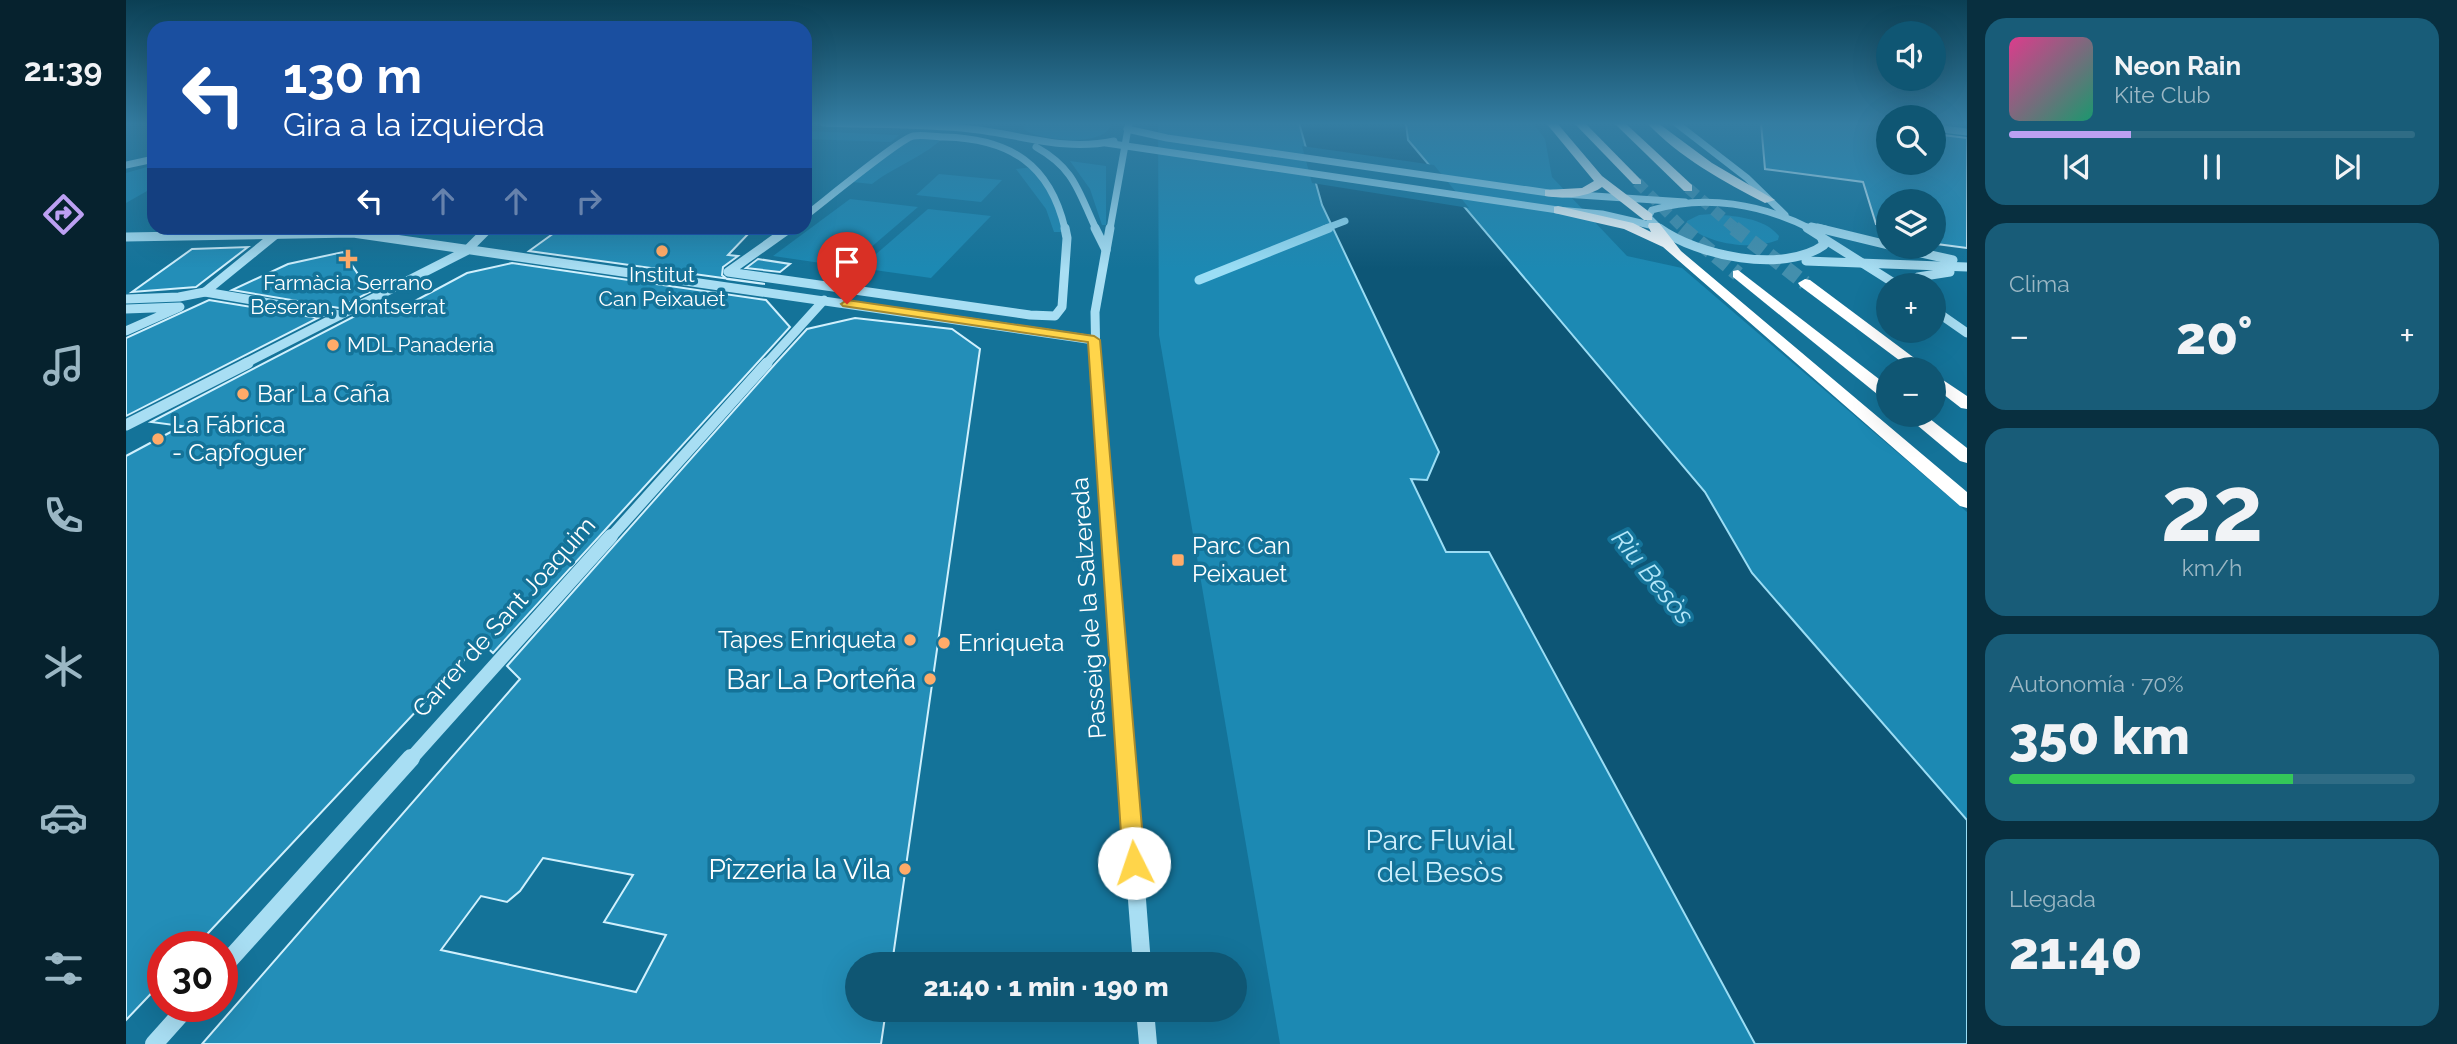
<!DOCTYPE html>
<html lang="es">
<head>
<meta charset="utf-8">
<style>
  body { margin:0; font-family:Raleway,sans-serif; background:#185c78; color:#f1f3f6; height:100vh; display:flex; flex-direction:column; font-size:26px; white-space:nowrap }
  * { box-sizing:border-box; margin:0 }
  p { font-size:23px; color:#9bb7c4 }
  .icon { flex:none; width:38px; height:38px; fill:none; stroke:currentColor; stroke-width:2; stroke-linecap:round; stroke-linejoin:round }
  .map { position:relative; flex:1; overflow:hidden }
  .details { display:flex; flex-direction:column; gap:18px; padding:18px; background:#082f3f; width:490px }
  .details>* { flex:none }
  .top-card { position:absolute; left:21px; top:21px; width:665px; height:214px; border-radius:21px; box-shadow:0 7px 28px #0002; background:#1a4fa0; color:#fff; overflow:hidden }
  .fabs { position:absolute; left:1750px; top:21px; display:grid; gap:14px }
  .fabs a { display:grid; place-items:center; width:70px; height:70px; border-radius:50%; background:#0f5673; box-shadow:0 7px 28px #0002; font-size:35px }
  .speed { position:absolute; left:21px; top:931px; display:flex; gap:14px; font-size:35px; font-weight:700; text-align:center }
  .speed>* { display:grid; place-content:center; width:91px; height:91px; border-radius:50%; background:#0f5673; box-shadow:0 7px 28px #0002; line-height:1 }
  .speed .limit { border:10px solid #d22; background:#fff; color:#111 }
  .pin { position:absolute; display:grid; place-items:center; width:60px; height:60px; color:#fff; margin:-72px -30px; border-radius:50% 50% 50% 0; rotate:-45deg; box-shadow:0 0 7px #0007 }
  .pin .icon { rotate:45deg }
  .me { position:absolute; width:77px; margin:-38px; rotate:356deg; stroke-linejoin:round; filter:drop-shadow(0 0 5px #0008) }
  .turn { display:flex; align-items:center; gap:24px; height:147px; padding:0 21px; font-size:32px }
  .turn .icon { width:91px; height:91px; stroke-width:2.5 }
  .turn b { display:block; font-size:49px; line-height:60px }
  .lanes { display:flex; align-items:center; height:66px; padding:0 21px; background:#0003; justify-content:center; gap:35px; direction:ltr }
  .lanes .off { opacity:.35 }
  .big { font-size:52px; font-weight:800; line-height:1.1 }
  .details .widget { flex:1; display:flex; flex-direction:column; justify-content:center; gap:10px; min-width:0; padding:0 24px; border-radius:21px; background:#185c78 }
  .details .dial { align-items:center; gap:0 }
  .dial b { font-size:91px; line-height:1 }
  .song { display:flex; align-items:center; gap:21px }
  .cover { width:84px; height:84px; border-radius:10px; background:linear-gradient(135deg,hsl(330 70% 55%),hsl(160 70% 35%)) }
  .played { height:7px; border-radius:4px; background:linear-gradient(90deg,#bca0f2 30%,#2f6c85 30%) }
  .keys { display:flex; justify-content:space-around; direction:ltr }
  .heat { display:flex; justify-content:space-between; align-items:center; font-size:38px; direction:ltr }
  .charge { height:10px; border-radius:5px; background:linear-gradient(90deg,#34c759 70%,#2f6c85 0) }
  .trip { position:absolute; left:719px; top:952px; width:402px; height:70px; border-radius:35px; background:#0f5673; box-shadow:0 7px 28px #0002; font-weight:800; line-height:70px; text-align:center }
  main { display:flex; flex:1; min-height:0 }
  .tab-bar { display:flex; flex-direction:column; width:126px; justify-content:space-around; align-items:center; background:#06222e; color:#9bb7c4 }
  .tab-bar .icon { width:49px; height:49px }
  .tab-bar .active { color:#bca0f2 }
  .tab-bar b { font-size:32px; color:#f1f3f6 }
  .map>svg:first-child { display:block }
</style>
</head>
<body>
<main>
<nav class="tab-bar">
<b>21:39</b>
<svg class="icon active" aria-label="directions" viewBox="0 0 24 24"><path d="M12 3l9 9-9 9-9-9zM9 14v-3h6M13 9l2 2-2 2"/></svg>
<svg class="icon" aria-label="music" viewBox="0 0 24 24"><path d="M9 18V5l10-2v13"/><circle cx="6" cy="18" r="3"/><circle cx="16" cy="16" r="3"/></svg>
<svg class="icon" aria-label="phone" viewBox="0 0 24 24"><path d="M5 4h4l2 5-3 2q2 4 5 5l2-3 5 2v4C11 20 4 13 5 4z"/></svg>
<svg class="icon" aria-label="climate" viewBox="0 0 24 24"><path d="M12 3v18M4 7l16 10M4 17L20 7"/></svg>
<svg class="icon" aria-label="car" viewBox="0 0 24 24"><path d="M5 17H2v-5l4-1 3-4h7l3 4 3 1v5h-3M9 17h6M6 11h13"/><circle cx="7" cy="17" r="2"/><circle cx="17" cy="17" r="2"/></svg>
<svg class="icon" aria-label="filters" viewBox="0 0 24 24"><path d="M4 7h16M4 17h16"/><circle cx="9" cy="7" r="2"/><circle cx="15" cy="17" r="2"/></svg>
</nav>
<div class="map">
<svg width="1841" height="1044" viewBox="0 0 1841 1044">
  <rect width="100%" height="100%" fill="#147399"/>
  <g fill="#1c89b3">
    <path d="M900 123H983L985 126C975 147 920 140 902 132L898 128Z"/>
    <polygon points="1032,123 1173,123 1196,205 1313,452 1301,480 1286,479 1363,551 1629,1044 1154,1044 1033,335"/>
    <polygon points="1280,123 1407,123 1419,139 1426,177 1501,256 1556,268 1841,512 1841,820 1626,573 1579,492 1282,140"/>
    <polygon points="679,131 773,135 765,142 679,139"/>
    <path d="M785 136H819C800 156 769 166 746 184L726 182Z"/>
    <polygon points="944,161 980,166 980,225 976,225 964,189"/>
    <polygon points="28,165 28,187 0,203 0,173"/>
    <polygon points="907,167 923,187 939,232 928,232 920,209 890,169"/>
    <polygon points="813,174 876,180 855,202 790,195"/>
    <polygon points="724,199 792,207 722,267 647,256"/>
    <polygon points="802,209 865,216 805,278 734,268"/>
    <path d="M1585 214C1607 216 1638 217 1653 236L1652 240C1626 251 1581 244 1561 225V221L1573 215Z"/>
  </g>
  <polygon fill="#0d5676" stroke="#9addf5" stroke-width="2" points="1173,123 1280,123 1282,140 1579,492 1626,573 1841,820 1841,1044 1629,1044 1363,552 1320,552 1285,479 1301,480 1313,452 1196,205"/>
  <polygon fill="#147399" points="1176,146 1308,165 1343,208 1186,183"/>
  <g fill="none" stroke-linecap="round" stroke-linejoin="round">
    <polyline stroke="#9addf5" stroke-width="7" points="1198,229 1219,221"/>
    <polyline stroke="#9addf5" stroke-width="9" points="1073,280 1203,228"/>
  </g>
  <g fill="#238eb8" stroke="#d0f0fd" stroke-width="2" fill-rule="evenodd">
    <polygon points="1635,123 1762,123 1762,163 1808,163 1808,134 1841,138 1841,248 1811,244 1808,237 1808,201 1762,201 1762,225 1750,224 1737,182 1639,169"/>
    <polygon points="435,228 625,231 602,255 612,256 597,267 596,275 601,279 639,284 403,251"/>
    <polygon points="122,247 70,287 6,292 66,249"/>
    <polygon points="217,252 244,292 213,308 106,290 162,264"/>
    <polygon points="632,259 664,264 654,272 620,268"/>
    <polygon points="386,263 640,300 664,327 367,653 355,642 69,947 37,947 37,981 0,1020 0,456 56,426 25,422 252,304 261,316 341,273"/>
    <polygon points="83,300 192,318 0,416 0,338"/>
    <path d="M729 318 826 329 854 349 766 964H732V1010H760L755 1044H76L394 679 381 666 649 364 681 329ZM417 858 507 875 478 922 540 935 510 992 315 950 355 896 381 902 394 891Z"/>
  </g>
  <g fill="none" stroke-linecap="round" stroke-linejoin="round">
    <g stroke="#438fad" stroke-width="11" stroke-dasharray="11 6" stroke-linecap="butt">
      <polyline points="1511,182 1558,229"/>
      <polyline points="1562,188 1610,229"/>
    </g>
    <g stroke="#438fad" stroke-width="15" stroke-dasharray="15 7" stroke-linecap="butt">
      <polyline points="1556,228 1612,274"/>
      <polyline points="1608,228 1679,283"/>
    </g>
    <g stroke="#a8def3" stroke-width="7">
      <path d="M698 123C747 125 796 124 844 129 894 134 937 152 988 141"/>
      <polyline points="1550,123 1621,178 1659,215"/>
      <polyline points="1808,128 1841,132"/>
      <polyline points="1001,129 1041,138 1423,193 1559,202"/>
      <polyline points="980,143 1432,210 1476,214 1528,226"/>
      <path d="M910 147C949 169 952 191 970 229"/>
      <polyline points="0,165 28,159"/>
      <path d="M679 216C695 204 775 138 787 136 797 134 809 137 819 137 884 139 924 164 939 229"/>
      <polyline points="1685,226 1699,229"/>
      <polyline points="984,229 1003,123"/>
      <path d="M1534 229 1522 217 1526 210C1579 194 1636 204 1685 229"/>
    </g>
    <g stroke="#a8def3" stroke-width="9">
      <polyline points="664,228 602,272 904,315 929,316 936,307 941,238 939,228"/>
      <polyline points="969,228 980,250"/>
      <path d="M1533 228C1572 256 1657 274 1698 245L1695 236"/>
      <polyline points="1681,228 1771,285"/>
      <polyline points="1692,228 1762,245"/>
      <polyline points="0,237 227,233 968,340"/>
      <polyline points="1768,247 1827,260"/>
      <polyline points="1680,261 1841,267"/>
      <polyline points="1782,285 1792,277 1824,272"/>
      <polyline points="79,292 149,235"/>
      <polyline points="0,299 53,297 79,292 214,315"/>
      <polyline points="0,309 54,307 0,331"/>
      <polyline points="1808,310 1841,333"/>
      <polyline points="118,364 340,251 363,228"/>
      <polyline points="640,364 698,300"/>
      <polyline points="970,364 969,312 984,228"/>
    </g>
    <g stroke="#a8def3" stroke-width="11">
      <polyline points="970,363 983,538"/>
      <polyline points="0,425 122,363"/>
      <polyline points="484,538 641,363"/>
    </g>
    <g stroke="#a8def3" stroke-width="14">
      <polyline points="983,536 1000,760"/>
      <polyline points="284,760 485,536"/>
    </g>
    <g stroke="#a8def3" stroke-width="18">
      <polyline points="1000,758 1016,964"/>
      <polyline points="96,968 285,758"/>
      <polyline points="1019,1010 1022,1044"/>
      <polyline points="28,1044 62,1006"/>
    </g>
    <g fill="#fff" fill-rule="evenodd">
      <path d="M1420 123H1431L1476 176 1526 214V220H1518L1476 187C1461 198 1436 199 1419 196V190L1456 188 1468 181Z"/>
      <polygon points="1448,123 1459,123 1515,180 1515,184 1507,184"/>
      <polygon points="1488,123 1499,123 1566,185 1566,191 1558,191"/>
      <path d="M1521 123H1532L1586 163 1649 200 1639 203C1598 182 1553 157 1521 123Z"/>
      <polygon points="1432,206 1507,223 1525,232 1522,226 1523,223 1533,223 1555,251 1841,492 1841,508 1834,506 1537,247 1498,229 1428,213 1428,207"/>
      <polygon points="1612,270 1762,386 1762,399 1756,398 1607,277 1607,271"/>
      <polygon points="1679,279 1684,280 1803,369 1785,369 1674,286 1672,283"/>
      <polygon points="1808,374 1841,396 1841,409 1835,408 1808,387"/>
      <polygon points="1779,415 1799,415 1841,448 1841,463 1834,461"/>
    </g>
  </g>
  <linearGradient id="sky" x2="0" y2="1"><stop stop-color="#0b3f54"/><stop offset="0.46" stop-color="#347da2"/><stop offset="1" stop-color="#347da2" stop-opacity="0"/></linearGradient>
  <rect width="1841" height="269" fill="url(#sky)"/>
  <polygon fill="#ffd54a" stroke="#a68a30" stroke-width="2" points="721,300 968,336 974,340 1019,863 1016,870 1008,873 1000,870 997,863 962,342 717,306 715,304"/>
  <g fill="#ffab69" stroke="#147399" stroke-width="2.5">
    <circle cx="536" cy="251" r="7"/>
    <path d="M218.5 248.5h7v7h7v7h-7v7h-7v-7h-7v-7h7z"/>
    <circle cx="207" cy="345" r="7"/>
    <circle cx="117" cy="394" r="7"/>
    <circle cx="32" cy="439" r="7"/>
    <rect x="1045" y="553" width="14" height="14" rx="3.5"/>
    <circle cx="784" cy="640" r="7"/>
    <circle cx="818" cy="643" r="7"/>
    <circle cx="804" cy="679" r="7"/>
    <circle cx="779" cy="869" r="7"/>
  </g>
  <g text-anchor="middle" stroke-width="7" stroke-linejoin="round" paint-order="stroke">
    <g font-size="21" fill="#fff" stroke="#147399">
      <text x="536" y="282">Institut<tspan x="536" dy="24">Can Peixauet</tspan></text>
      <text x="222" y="290">Farmàcia Serrano<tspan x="222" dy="24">Beseran, Montserrat</tspan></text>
      <text x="221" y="352" text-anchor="start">MDL Panaderia</text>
    </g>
    <g font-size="24" fill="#fff" stroke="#147399" text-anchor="start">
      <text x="131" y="402">Bar La Caña</text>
      <text x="46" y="433">La Fábrica<tspan x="46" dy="28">- Capfoguer</tspan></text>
      <text x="1066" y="554">Parc Can<tspan x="1066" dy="28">Peixauet</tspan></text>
      <text x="770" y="648" text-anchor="end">Tapes Enriqueta</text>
      <text x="832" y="651">Enriqueta</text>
    </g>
    <g font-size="24" fill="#fff" stroke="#147399">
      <text transform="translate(963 608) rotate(-94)" y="8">Passeig de la Salzereda</text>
      <text transform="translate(378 617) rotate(-48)" y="8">Carrer de Sant Joaquim</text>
    </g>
    <g font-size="26" font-style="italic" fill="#b4e7f9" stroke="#147399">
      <text transform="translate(1527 577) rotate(51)" y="9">Riu Besòs</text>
    </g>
    <g font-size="28" fill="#fff" stroke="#147399" text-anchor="end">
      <text x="790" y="689">Bar La Porteña</text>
      <text x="765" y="879">Pîzzeria la Vila</text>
    </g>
    <g font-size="28" fill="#d0f0fd" stroke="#147399">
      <text x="1314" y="850">Parc Fluvial<tspan x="1314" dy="32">del Besòs</tspan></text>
    </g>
  </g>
</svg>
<div class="fabs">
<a><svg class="icon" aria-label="sound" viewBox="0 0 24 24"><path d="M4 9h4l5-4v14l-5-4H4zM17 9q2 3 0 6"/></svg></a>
<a><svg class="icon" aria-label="search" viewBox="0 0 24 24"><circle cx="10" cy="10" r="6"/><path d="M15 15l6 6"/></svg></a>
<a><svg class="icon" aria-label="layers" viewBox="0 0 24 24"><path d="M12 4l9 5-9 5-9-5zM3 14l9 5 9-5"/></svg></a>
<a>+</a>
<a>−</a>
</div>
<div class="speed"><div class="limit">30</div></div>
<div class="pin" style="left:721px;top:304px;background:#d93025"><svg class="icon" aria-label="arrive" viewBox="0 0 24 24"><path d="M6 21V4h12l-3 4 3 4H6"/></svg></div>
<svg class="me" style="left:1008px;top:863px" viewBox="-20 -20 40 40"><circle r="19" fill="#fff"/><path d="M0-13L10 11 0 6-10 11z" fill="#ffd54a"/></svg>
<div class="trip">21:40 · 1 min · 190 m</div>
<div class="top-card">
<div class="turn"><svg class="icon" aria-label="left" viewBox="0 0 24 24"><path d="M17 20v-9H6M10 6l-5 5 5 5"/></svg><div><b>130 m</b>Gira a la izquierda</div></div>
<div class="lanes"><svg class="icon" aria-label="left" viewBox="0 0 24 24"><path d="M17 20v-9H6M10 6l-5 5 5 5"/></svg><svg class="icon off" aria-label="ahead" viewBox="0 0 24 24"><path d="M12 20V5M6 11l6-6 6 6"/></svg><svg class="icon off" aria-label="ahead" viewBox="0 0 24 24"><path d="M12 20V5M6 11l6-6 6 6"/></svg><svg class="icon off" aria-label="right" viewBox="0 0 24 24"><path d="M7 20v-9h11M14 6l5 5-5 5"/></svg></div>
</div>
</div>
<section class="details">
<div class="widget">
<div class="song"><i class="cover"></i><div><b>Neon Rain</b><p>Kite Club</p></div></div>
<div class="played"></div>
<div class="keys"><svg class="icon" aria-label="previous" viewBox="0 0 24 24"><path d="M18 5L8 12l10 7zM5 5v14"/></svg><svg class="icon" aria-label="pause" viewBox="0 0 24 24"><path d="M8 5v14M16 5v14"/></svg><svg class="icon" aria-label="next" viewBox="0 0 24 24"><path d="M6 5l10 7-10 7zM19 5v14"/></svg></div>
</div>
<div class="widget"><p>Clima</p>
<div class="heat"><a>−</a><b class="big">20°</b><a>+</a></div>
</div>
<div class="widget dial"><b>22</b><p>km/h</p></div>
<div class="widget"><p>Autonomía · 70%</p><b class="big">350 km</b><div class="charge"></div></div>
<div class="widget"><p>Llegada</p><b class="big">21:40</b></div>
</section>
</main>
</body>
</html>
